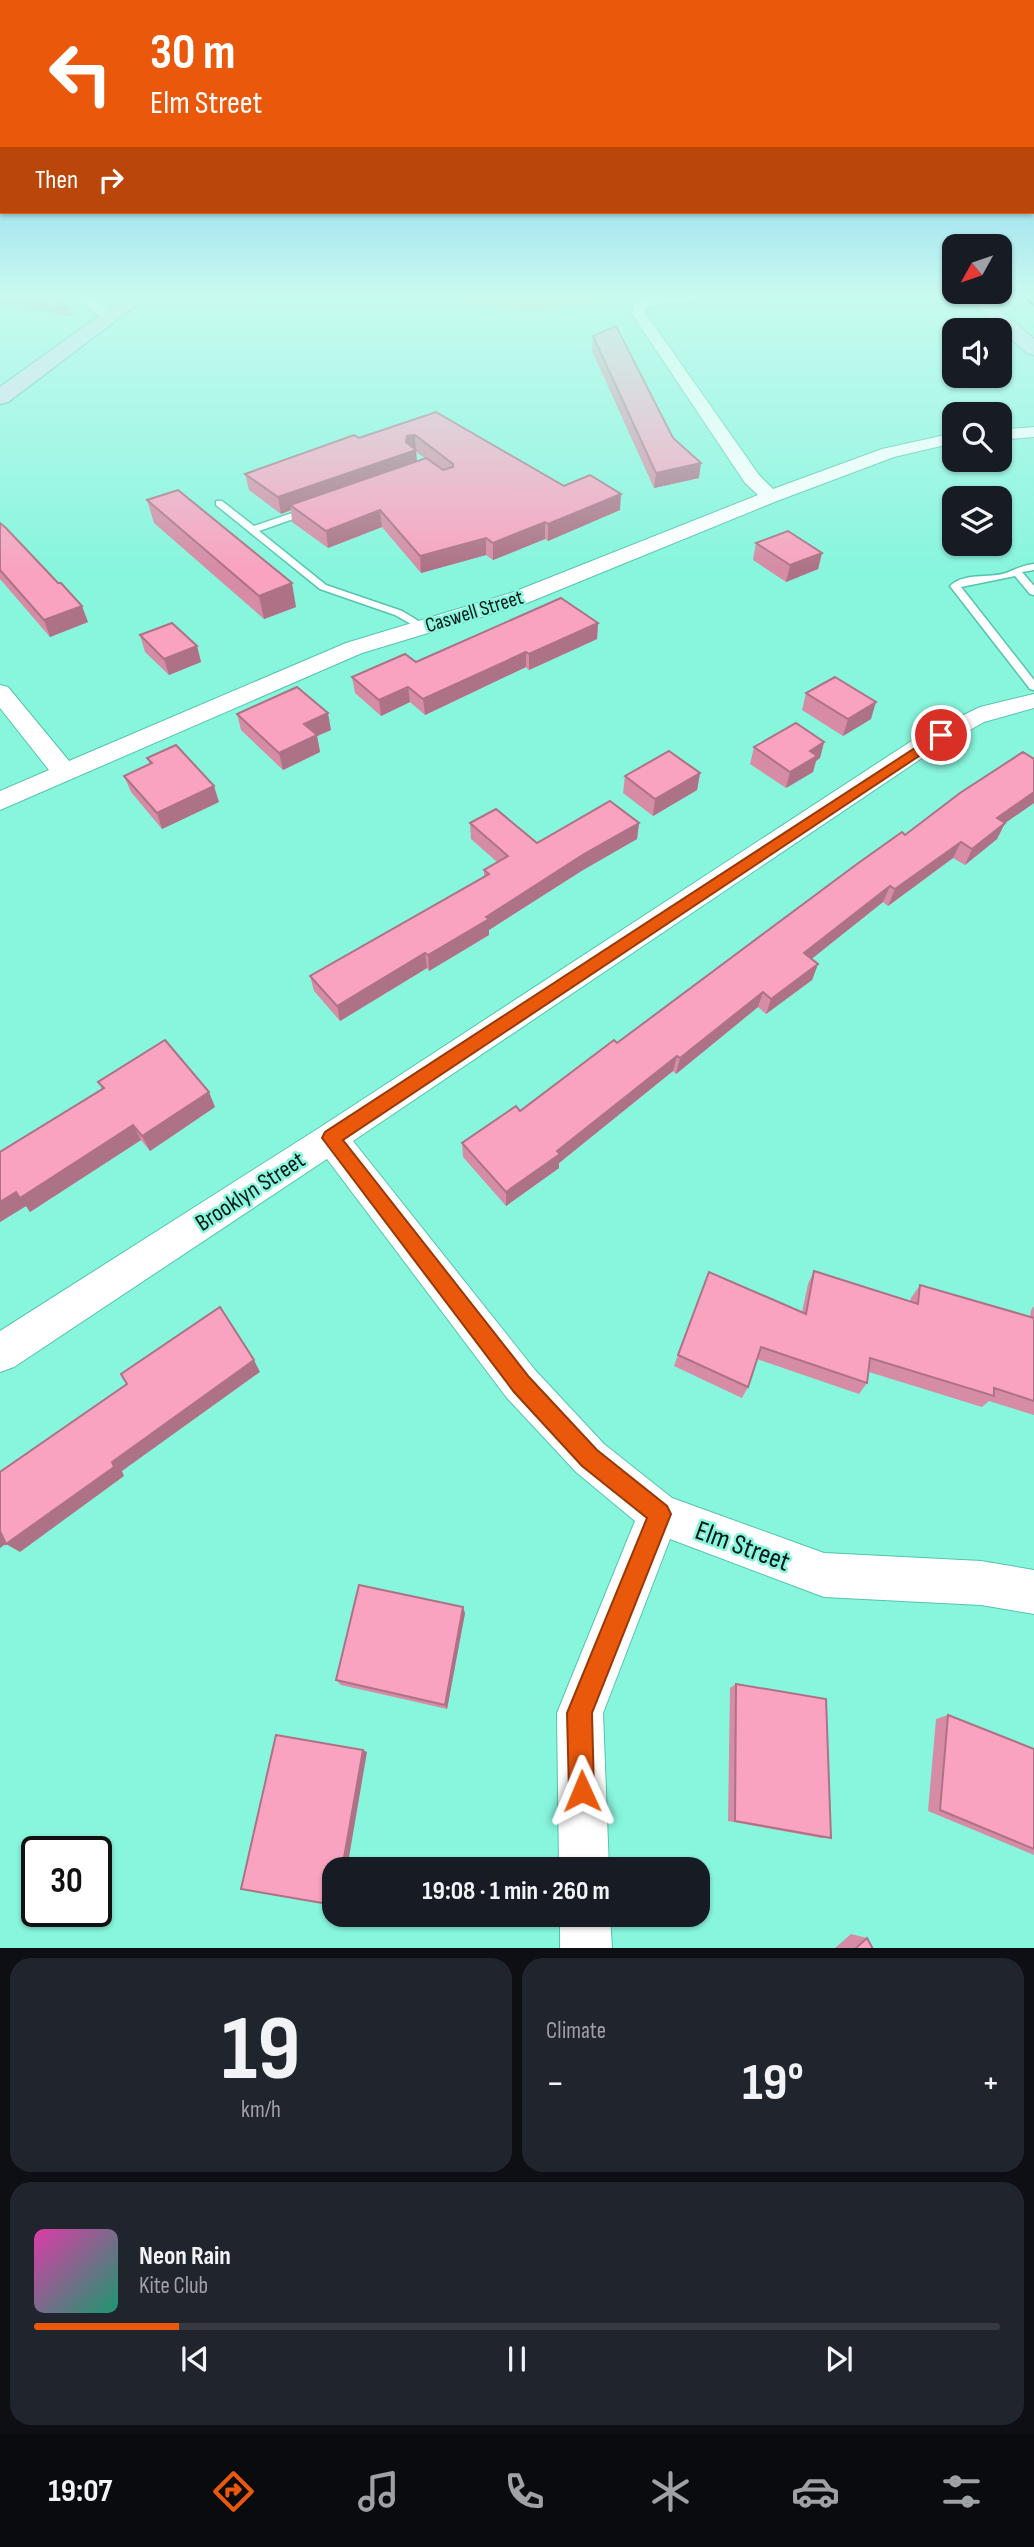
<!DOCTYPE html>
<html lang="en">
<head>
<meta charset="utf-8">
<style>
  body { margin:0; font-family:"Sofia Sans Condensed",sans-serif; background:#20242c; color:#f1f3f6; height:100vh; display:flex; flex-direction:column; font-size:26px; white-space:nowrap }
  * { box-sizing:border-box; margin:0 }
  p { font-size:23px; color:#9ea1a6 }
  .icon { flex:none; width:38px; height:38px; fill:none; stroke:currentColor; stroke-width:2; stroke-linecap:round; stroke-linejoin:round }
  .map { position:relative; height:1948px; overflow:hidden }
  .drawer { display:flex; flex-direction:column; gap:10px; padding:10px; background:#0d0f14; flex:1 }
  .drawer>* { flex:none }
  .guide { position:absolute; left:0px; top:0px; width:1034px; height:214px; box-shadow:0 2px 5px #0004; background:#ea580c; color:#fff; overflow:hidden }
  .needle { width:46px; rotate:230deg }
  .fabs { position:absolute; left:942px; top:234px; display:grid; gap:14px }
  .fabs a { display:grid; place-items:center; width:70px; height:70px; border-radius:14px; background:#171b24; box-shadow:0 2px 5px #0004; font-size:35px }
  .speed { position:absolute; left:21px; top:1836px; display:flex; gap:14px; font-size:35px; font-weight:700; text-align:center }
  .speed>* { display:grid; place-content:center; width:91px; height:91px; border-radius:50%; background:#171b24; box-shadow:0 2px 5px #0004; line-height:1 }
  .speed .limit { border:4px solid #111; border-radius:10px; background:#fff; color:#111 }
  .pin { position:absolute; display:grid; place-items:center; width:60px; height:60px; color:#fff; margin:-30px; border:4px solid #fff; border-radius:50%; box-shadow:0 2px 7px #0007 }
  .me { position:absolute; width:77px; margin:-38px; rotate:359deg; stroke-linejoin:round; filter:drop-shadow(0 0 5px #0008) }
  .turn { display:flex; align-items:center; gap:24px; height:147px; padding:0 35px; font-size:32px }
  .turn .icon { width:91px; height:91px; stroke-width:2.5 }
  .turn b { display:block; font-size:49px; line-height:60px }
  .then { display:flex; align-items:center; height:66px; padding:0 35px; background:#0003; gap:14px; font-size:26px }
  .big { font-size:52px; font-weight:700; line-height:1.1 }
  .drawer .card { flex:1; display:flex; flex-direction:column; justify-content:center; gap:10px; min-width:0; padding:0 24px; border-radius:21px; background:#20242c }
  .drawer .dial { align-items:center; gap:0 }
  .dial b { font-size:91px; line-height:1 }
  .song { display:flex; align-items:center; gap:21px }
  .cover { width:84px; height:84px; border-radius:10px; background:linear-gradient(135deg,hsl(320 70% 55%),hsl(160 70% 35%)) }
  .played { height:7px; border-radius:4px; background:linear-gradient(90deg,#ea580c 15%,#363941 15%) }
  .keys { display:flex; justify-content:space-around; direction:ltr }
  .heat { display:flex; justify-content:space-between; align-items:center; font-size:38px; direction:ltr }
  .drawer .tiles { flex:1; display:grid; gap:10px; grid-template-columns:1fr 1fr }
  .card:last-child { grid-column:span 2 }
  .trip { position:absolute; left:322px; top:1857px; width:388px; height:70px; border-radius:21px; background:#171b24; box-shadow:0 2px 5px #0004; font-weight:700; line-height:70px; text-align:center }
  .menu { display:flex; height:112px; justify-content:space-around; align-items:center; background:#090b0e; color:#9ea1a6 }
  .menu .icon { width:49px; height:49px }
  .menu .selected { color:#ea580c }
  .menu b { font-size:32px; color:#f1f3f6 }
  .map>svg:first-child { display:block }
</style>
</head>
<body>
<div class="map">
<svg width="1034" height="1949" viewBox="0 0 1034 1949">
  <rect width="100%" height="100%" fill="#88f5dd"/>
  <polygon fill="#f2af7d" points="393,296 661,296 531,310"/>
  <g fill="none" stroke-linecap="round" stroke-linejoin="round">
    <defs>
      <g id="lane">
        <polygon points="216,501 222,501 254,526 304,509 310,509 310,513 259,531 326,585 402,611 427,626 426,628 418,628 395,615 320,589 216,505"/>
        <path d="M1034 564V570L1022 572 1034 586V595L1030 594 1015 576 961 587 1034 680V690L1030 689 950 586C965 572 988 579 1006 573 1016 569 1023 565 1034 564Z"/>
      </g>
      <g id="street">
        <polygon points="72,296 89,296 118,317 116,320 106,320"/>
        <path d="M701 296C687 308 662 298 646 309V314L759 475 773 489 882 449 954 433V443L894 457 777 501 527 603 362 653 0 810V791L49 770 0 708V685L8 687 69 761 346 643 511 593 758 495 745 483 632 314 634 304 647 296Z"/>
        <polygon points="1034,427 1034,437 999,440 999,430"/>
        <polygon points="1034,694 1034,708 984,722 931,752 353,1141 535,1370 604,1444 672,1498 824,1553 981,1561 1034,1570 1034,1614 981,1605 824,1597 670,1539 603,1713 609,1869 559,1869 557,1713 635,1521 576,1472 507,1398 327,1159 14,1367 0,1372 0,1331 319,1128 913,740 980,707"/>
        <polygon points="560,1914 610,1914 612,1949 560,1949"/>
      </g>
      <g id="secondary">
        <polygon points="127,296 148,296 8,402 0,404 0,387"/>
        <polygon points="963,296 984,296 1034,339 1034,355 1027,353"/>
      </g>
    </defs>
    <use href="#lane" stroke="#55c4ae" stroke-width="3"/>
    <use href="#street" stroke="#55c4ae" stroke-width="2"/>
    <use href="#secondary" stroke="#55c4ae" stroke-width="3"/>
    <use href="#lane" fill="#fff" fill-rule="evenodd"/>
    <use href="#street" fill="#fff" fill-rule="evenodd"/>
    <use href="#secondary" fill="#ddd7eb" fill-rule="evenodd"/>
    <polyline stroke="#103129" stroke-width="2.5" points="1023,296 1034,305"/>
  </g>
  <g fill="#d68ca5" fill-rule="evenodd">
    <polygon points="0,296 52,296 71,310 73,317 0,302"/>
    <polygon points="593,336 699,478 654,488 592,351"/>
    <path d="M436 412 564 486 620 510 548 541 545 539 493 560 486 555 421 573 382 527 328 548 292 522 291 510 281 514 249 490 245 474 359 438ZM416 452 425 458 417 461Z"/>
    <polygon points="147,500 296,607 264,619 154,523"/>
    <polygon points="0,523 58,583 88,622 50,637 0,579"/>
    <polygon points="756,543 822,553 818,569 786,582 753,560"/>
    <polygon points="598,623 597,639 529,670 526,667 425,715 410,702 381,716 355,693 352,677 416,662"/>
    <polygon points="140,635 197,646 201,662 169,675 145,652"/>
    <polygon points="806,693 871,719 843,736 802,710"/>
    <polygon points="237,714 331,730 317,736 320,752 283,770 241,730"/>
    <polygon points="824,742 820,758 816,761 813,772 786,788 750,764 754,747"/>
    <polygon points="147,758 219,802 162,829 131,792 124,776 150,764"/>
    <polygon points="1034,759 1034,803 1005,823 997,839 965,865 953,858 888,906 883,902 811,959 818,964 812,980 766,1014 758,1007 676,1074 673,1071 559,1163 559,1168 506,1206 463,1157 462,1143 520,1111 617,1043 905,835"/>
    <polygon points="700,773 697,790 653,816 623,793 625,776"/>
    <polygon points="470,823 537,843 639,823 637,839 583,870 489,930 489,935 429,971 427,968 340,1021 314,991 310,976 484,877 484,870 497,862 471,839"/>
    <polygon points="98,1082 215,1107 150,1151 141,1140 30,1212 26,1206 0,1222 0,1152 102,1089"/>
    <polygon points="814,1271 910,1302 911,1298 920,1285 1030,1317 1031,1310 1034,1306 1034,1415 989,1401 982,1407 869,1372 867,1383 859,1394 757,1359 748,1387 742,1398 674,1366 678,1355 802,1312 808,1284"/>
    <polygon points="465,1613 447,1709 341,1685 336,1680"/>
    <polygon points="736,1684 831,1838 822,1838 728,1821 730,1688"/>
    <polygon points="948,1715 1034,1749 1034,1855 928,1811 936,1719"/>
    <polygon points="851,1934 867,1938 873,1949 834,1949"/>
  </g>
  <g fill="#ae7286">
    <polygon points="415,435 417,466 290,505 291,510 281,514 278,497 407,436"/>
    <polygon points="701,463 699,478 654,488 656,473"/>
    <polygon points="621,494 620,510 548,541 548,524"/>
    <polygon points="380,510 382,527 328,548 326,531"/>
    <polygon points="545,522 545,539 493,560 493,543"/>
    <polygon points="486,538 486,555 421,573 420,556"/>
    <polygon points="822,553 818,569 786,582 790,565"/>
    <polygon points="292,583 296,607 264,619 259,596"/>
    <polygon points="82,606 88,622 50,637 44,620"/>
    <polygon points="598,623 597,639 529,670 529,654"/>
    <polygon points="197,646 201,662 169,675 164,659"/>
    <polygon points="526,652 526,667 425,715 423,699"/>
    <polygon points="408,687 410,702 381,716 379,700"/>
    <polygon points="876,702 871,719 843,736 848,719"/>
    <polygon points="328,713 331,730 317,736 320,752 283,770 279,753 304,724"/>
    <polygon points="824,742 820,758 816,761 813,772 786,788 790,772 810,751"/>
    <polygon points="700,773 697,790 653,816 655,799"/>
    <polygon points="214,786 219,802 162,829 157,813"/>
    <polygon points="1034,792 1034,803 1005,823 997,839 965,865 972,849 997,818"/>
    <polygon points="639,823 637,839 583,870 489,930 489,935 429,971 428,955 486,917 584,854"/>
    <polygon points="961,842 953,858 888,906 895,889"/>
    <polygon points="890,886 883,902 799,969 804,953"/>
    <polygon points="425,953 427,968 340,1021 337,1006"/>
    <polygon points="818,964 812,980 766,1014 771,999"/>
    <polygon points="763,992 758,1007 676,1074 680,1058"/>
    <polygon points="677,1056 673,1071 559,1163 559,1168 506,1206 506,1192"/>
    <polygon points="209,1092 215,1107 150,1151 142,1136"/>
    <polygon points="133,1125 141,1140 30,1212 26,1206 0,1222 0,1202"/>
    <polygon points="254,1360 260,1372 122,1471 124,1476 20,1552 6,1544 112,1462"/>
    <polygon points="0,1531 13,1539 0,1548"/>
    <polygon points="463,1607 465,1613 447,1709 445,1705"/>
    <polygon points="363,1750 367,1752 347,1869 342,1869"/>
  </g>
  <g fill="#f9a3c0" stroke="#ae7286" stroke-width="2">
    <polygon points="4,296 52,296 71,310"/>
    <polygon points="616,326 673,438 701,463 656,473 593,336"/>
    <polygon points="436,412 564,486 590,475 621,494 548,524 545,522 493,543 486,538 420,556 380,510 326,531 290,505 426,458 443,470 453,467 453,464 415,435 407,436 406,442 416,450 278,497 245,474 354,435 359,438"/>
    <polygon points="178,490 292,583 259,596 147,500"/>
    <polygon points="0,523 6,528 58,583 61,583 82,606 44,620 0,570"/>
    <polygon points="788,531 822,553 790,565 756,543"/>
    <polygon points="561,598 598,623 529,654 526,652 423,699 408,687 379,700 352,677 405,654 416,662"/>
    <polygon points="172,623 197,646 164,659 140,635"/>
    <polygon points="835,677 876,702 848,719 806,693"/>
    <polygon points="297,687 328,713 304,724 317,735 279,753 237,714"/>
    <polygon points="796,723 824,742 810,751 817,756 790,772 754,747"/>
    <polygon points="176,745 214,786 157,813 124,776 152,763 147,758"/>
    <polygon points="669,751 700,773 655,799 625,776"/>
    <polygon points="1023,752 1034,759 1034,792 997,818 1005,823 972,849 961,842 895,889 890,886 804,953 818,964 771,999 763,992 680,1058 677,1056 557,1151 560,1154 506,1192 462,1143 516,1106 520,1111 614,1040 617,1043 857,864 902,832 905,835 960,793"/>
    <polygon points="610,801 639,823 584,854 486,917 489,919 428,955 425,953 337,1006 310,976 489,874 484,870 508,856 470,823 496,809 537,843"/>
    <polygon points="165,1040 209,1092 142,1136 133,1125 20,1198 16,1192 0,1202 0,1152 104,1088 98,1082"/>
    <polygon points="814,1271 918,1304 920,1285 1034,1318 1034,1401 994,1388 994,1396 870,1358 867,1383 761,1347 748,1387 678,1355 709,1272 806,1314"/>
    <polygon points="220,1307 254,1360 112,1462 114,1467 6,1544 0,1531 0,1472 127,1384 121,1374"/>
    <polygon points="359,1585 463,1607 445,1705 336,1680"/>
    <polygon points="736,1684 826,1699 831,1838 735,1821"/>
    <polygon points="948,1715 1034,1749 1034,1849 940,1810"/>
    <polygon points="276,1735 363,1750 342,1869 334,1869 334,1905 241,1889"/>
    <polygon points="867,1938 873,1949 855,1949"/>
  </g>
  <linearGradient id="sky" x2="0" y2="1"><stop stop-color="#53b2ee"/><stop offset="0.52" stop-color="#c9faf0"/><stop offset="1" stop-color="#c9faf0" stop-opacity="0"/></linearGradient>
  <rect width="1034" height="569" fill="url(#sky)"/>
  <polygon fill="#ea580c" stroke="#983908" stroke-width="2" points="941,731 946,732 946,738 343,1140 529,1377 597,1450 667,1506 671,1514 592,1713 594,1791 591,1800 582,1804 572,1800 569,1791 567,1713 647,1518 582,1466 514,1392 322,1138 325,1132"/>
  <g text-anchor="middle" stroke-width="5" stroke-linejoin="round" paint-order="stroke">
    <g font-size="21" fill="#021914" stroke="#88f5dd">
      <text transform="translate(474 611) rotate(-17)" y="7">Caswell Street</text>
    </g>
    <g font-size="24" fill="#021914" stroke="#88f5dd">
      <text transform="translate(250 1191) rotate(-33)" y="8">Brooklyn Street</text>
    </g>
    <g font-size="28" fill="#021914" stroke="#88f5dd">
      <text transform="translate(743 1545) rotate(20)" y="10">Elm Street</text>
    </g>
  </g>
</svg>
<div class="fabs">
<a><svg class="needle" viewBox="-14 -14 28 28"><path d="M0-13l5 13h-10z" fill="#e53935"/><path d="M0 13l5-13h-10z" fill="#9ea1a6"/></svg></a>
<a><svg class="icon" aria-label="sound" viewBox="0 0 24 24"><path d="M4 9h4l5-4v14l-5-4H4zM17 9q2 3 0 6"/></svg></a>
<a><svg class="icon" aria-label="search" viewBox="0 0 24 24"><circle cx="10" cy="10" r="6"/><path d="M15 15l6 6"/></svg></a>
<a><svg class="icon" aria-label="layers" viewBox="0 0 24 24"><path d="M12 4l9 5-9 5-9-5zM3 14l9 5 9-5"/></svg></a>
</div>
<div class="speed"><div class="limit">30</div></div>
<div class="pin" style="left:941px;top:735px;background:#d93025"><svg class="icon" aria-label="arrive" viewBox="0 0 24 24"><path d="M6 21V4h12l-3 4 3 4H6"/></svg></div>
<svg class="me" style="left:582px;top:1791px" viewBox="-20 -20 40 40"><path d="M0-17L14 15 0 8-14 15z" fill="#ea580c" stroke="#fff" stroke-width="4"/></svg>
<div class="trip">19:08 · 1 min · 260 m</div>
<div class="guide">
<div class="turn"><svg class="icon" aria-label="left" viewBox="0 0 24 24"><path d="M17 20v-9H6M10 6l-5 5 5 5"/></svg><div><b>30 m</b>Elm Street</div></div>
<div class="then">Then<svg class="icon" aria-label="right" viewBox="0 0 24 24"><path d="M7 20v-9h11M14 6l5 5-5 5"/></svg></div>
</div>
</div>
<section class="drawer">
<div class="tiles">
<div class="card dial"><b>19</b><p>km/h</p></div>
<div class="card"><p>Climate</p>
<div class="heat"><a>−</a><b class="big">19°</b><a>+</a></div>
</div>
<div class="card">
<div class="song"><i class="cover"></i><div><b>Neon Rain</b><p>Kite Club</p></div></div>
<div class="played"></div>
<div class="keys"><svg class="icon" aria-label="previous" viewBox="0 0 24 24"><path d="M18 5L8 12l10 7zM5 5v14"/></svg><svg class="icon" aria-label="pause" viewBox="0 0 24 24"><path d="M8 5v14M16 5v14"/></svg><svg class="icon" aria-label="next" viewBox="0 0 24 24"><path d="M6 5l10 7-10 7zM19 5v14"/></svg></div>
</div>
</div>
</section>
<nav class="menu">
<b>19:07</b>
<svg class="icon selected" aria-label="directions" viewBox="0 0 24 24"><path d="M12 3l9 9-9 9-9-9zM9 14v-3h6M13 9l2 2-2 2"/></svg>
<svg class="icon" aria-label="music" viewBox="0 0 24 24"><path d="M9 18V5l10-2v13"/><circle cx="6" cy="18" r="3"/><circle cx="16" cy="16" r="3"/></svg>
<svg class="icon" aria-label="phone" viewBox="0 0 24 24"><path d="M5 4h4l2 5-3 2q2 4 5 5l2-3 5 2v4C11 20 4 13 5 4z"/></svg>
<svg class="icon" aria-label="climate" viewBox="0 0 24 24"><path d="M12 3v18M4 7l16 10M4 17L20 7"/></svg>
<svg class="icon" aria-label="car" viewBox="0 0 24 24"><path d="M5 17H2v-5l4-1 3-4h7l3 4 3 1v5h-3M9 17h6M6 11h13"/><circle cx="7" cy="17" r="2"/><circle cx="17" cy="17" r="2"/></svg>
<svg class="icon" aria-label="filters" viewBox="0 0 24 24"><path d="M4 7h16M4 17h16"/><circle cx="9" cy="7" r="2"/><circle cx="15" cy="17" r="2"/></svg>
</nav>
</body>
</html>
